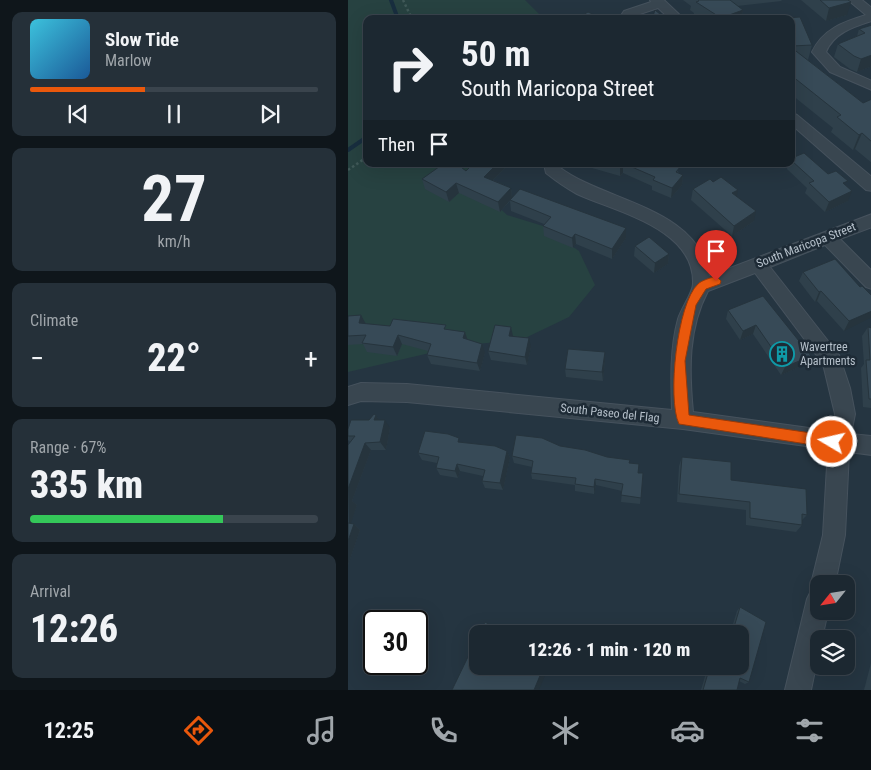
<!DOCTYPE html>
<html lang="en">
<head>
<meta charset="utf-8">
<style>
  body { margin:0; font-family:"Roboto Condensed",sans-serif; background:#253039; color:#f1f3f6; height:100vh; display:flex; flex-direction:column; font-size:19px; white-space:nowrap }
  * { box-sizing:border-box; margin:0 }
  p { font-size:16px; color:#a0a6ab }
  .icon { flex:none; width:28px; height:28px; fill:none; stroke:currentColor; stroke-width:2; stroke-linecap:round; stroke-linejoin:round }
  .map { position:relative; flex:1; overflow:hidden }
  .panel { display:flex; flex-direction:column; gap:12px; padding:12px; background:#0f161b; width:348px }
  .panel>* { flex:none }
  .top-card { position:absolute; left:15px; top:15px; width:432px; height:152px; border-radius:10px; box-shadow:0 5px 20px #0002,0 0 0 1px #3a444d; background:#1c2831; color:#f1f3f6; overflow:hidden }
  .needle { width:32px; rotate:240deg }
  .controls { position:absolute; left:462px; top:575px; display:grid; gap:10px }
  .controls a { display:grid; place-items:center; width:45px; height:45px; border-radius:10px; background:#1c2831; box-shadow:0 5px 20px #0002,0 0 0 1px #3a444d; font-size:25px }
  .speed { position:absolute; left:15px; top:610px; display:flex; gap:10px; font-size:25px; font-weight:700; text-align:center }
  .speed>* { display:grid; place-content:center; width:65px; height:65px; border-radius:50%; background:#1c2831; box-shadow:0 5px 20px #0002,0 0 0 1px #3a444d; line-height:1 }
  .speed .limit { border:2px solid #111; border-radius:8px; background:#fff; color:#111 }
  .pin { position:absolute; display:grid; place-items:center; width:42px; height:42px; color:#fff; margin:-51px -21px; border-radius:50% 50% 50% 0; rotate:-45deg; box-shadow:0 0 5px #0007 }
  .pin .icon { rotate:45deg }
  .me { position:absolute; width:55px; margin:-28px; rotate:279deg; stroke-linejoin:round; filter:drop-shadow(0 0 4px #0008) }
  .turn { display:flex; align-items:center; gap:18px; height:105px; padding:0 15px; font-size:22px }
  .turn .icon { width:65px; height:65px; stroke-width:2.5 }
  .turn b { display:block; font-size:35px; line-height:42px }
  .then { display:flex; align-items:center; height:48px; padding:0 15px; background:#0003; gap:10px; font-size:19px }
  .big { font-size:38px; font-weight:800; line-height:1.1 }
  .panel .tile { flex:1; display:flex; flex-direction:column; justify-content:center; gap:8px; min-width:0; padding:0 18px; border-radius:10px; background:#253039 }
  .panel .dial { align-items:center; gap:0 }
  .dial b { font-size:65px; line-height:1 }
  .song { display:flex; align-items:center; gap:15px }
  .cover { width:60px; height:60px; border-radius:8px; background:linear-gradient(135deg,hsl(190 70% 55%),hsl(210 70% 35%)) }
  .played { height:5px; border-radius:2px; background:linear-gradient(90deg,#ea580c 40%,#3a444d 40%) }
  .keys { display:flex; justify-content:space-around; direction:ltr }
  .heat { display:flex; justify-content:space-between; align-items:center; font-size:28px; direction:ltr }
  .charge { height:8px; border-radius:4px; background:linear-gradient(90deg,#34c759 67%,#3a444d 0) }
  .trip { position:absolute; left:121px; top:625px; width:280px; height:50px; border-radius:10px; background:#1c2831; box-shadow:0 5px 20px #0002,0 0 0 1px #3a444d; font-weight:800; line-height:50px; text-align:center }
  .tabs { display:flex; height:80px; justify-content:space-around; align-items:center; background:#0b1014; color:#a0a6ab }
  .tabs .icon { width:35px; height:35px }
  .tabs .active { color:#ea580c }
  .tabs b { font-size:22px; color:#f1f3f6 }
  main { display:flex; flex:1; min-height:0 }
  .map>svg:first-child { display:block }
</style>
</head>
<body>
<main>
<section class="panel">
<div class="tile">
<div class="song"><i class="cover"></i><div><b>Slow Tide</b><p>Marlow</p></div></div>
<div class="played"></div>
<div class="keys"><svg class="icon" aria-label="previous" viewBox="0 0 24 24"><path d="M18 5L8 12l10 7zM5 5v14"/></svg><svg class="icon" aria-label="pause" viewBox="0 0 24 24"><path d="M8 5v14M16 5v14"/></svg><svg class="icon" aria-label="next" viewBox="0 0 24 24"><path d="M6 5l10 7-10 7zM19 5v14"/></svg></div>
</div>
<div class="tile dial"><b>27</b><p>km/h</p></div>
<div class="tile"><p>Climate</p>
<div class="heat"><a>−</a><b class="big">22°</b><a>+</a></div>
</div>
<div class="tile"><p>Range · 67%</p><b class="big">335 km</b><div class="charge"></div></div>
<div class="tile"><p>Arrival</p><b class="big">12:26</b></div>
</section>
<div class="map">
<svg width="524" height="690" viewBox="0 0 524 690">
  <rect width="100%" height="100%" fill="#253541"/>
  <polygon fill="#274241" points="0,0 177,0 196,19 19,19 19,164 144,164 136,193 159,215 195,226 231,251 247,285 221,317 173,340 116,345 0,372"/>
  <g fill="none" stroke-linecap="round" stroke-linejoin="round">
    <g stroke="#182e3f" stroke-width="4">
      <polyline points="43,0 50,19"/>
      <polyline points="0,150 19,137"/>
    </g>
    <defs>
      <g id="minor">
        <polygon points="302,0 316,0 336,19 322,19 310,8 280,18 274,14 276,11 303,2"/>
        <path d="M500 0H514L524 8V21C505 27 486 33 478 52L492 67 524 81V90L482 72 464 52C475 29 495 22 518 15Z"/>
        <polygon points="444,113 449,115 524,177 524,191 518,190 444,125"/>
        <path d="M196 164H212L211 167C257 202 351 207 361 276L524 214V227L492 239 524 271V289L518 287 477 245 422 267 491 355 502 388 507 414 503 434 524 436V455L501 452 497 535 487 584H471V611H480L474 639H471V651L463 690H437L459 599 463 591 466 589 463 584 475 535 480 449 335 429 59 402 13 401 0 405V387L13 383 59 384 324 410C323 379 322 348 330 319 333 309 345 292 345 284 347 228 268 212 229 194 218 188 208 181 198 173ZM407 273 475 364 487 414 483 431 345 412C341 370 340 329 360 291Z"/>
      </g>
    </defs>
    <use href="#minor" stroke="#46525d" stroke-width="2"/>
    <g stroke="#405958" stroke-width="2.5" stroke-dasharray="2.5 2.5" stroke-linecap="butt">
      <polyline points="55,0 64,19"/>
      <polyline points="0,170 19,157"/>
    </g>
    <use href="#minor" fill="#394650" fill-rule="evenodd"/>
  </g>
  <g fill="#2f404b">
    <polygon points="335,0 434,0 433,1 389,6 395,10 394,19 350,19 346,16 346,13 342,10 343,6"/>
    <polygon points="453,0 500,0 499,15 478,21"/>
    <polygon points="444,19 464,45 460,60 515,103 524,99 524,163 507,149 505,150 483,132 485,128 444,95"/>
    <polygon points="524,25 524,66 509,72 502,69 486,57 490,44 509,36 511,29"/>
    <polygon points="444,158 480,174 498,186 500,201 477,212 457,193 459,188 439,169 440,164 444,164"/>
    <polygon points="125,164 161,164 145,180 163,188 164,197 278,238 264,259 228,244 225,248 196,236 195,226 196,224 163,211 162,201 152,212 111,193 101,202 77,189 74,179 118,171"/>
    <polygon points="244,164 326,164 331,173 335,175 334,185 323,198 304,190 304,186 275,173 272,176 244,168"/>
    <polygon points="345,189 389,197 406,221 384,236 343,200"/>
    <polygon points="287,246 321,254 320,264 306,273 286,256"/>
    <polygon points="455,272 512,287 524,296 496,331 469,301 467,302 451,281"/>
    <polygon points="380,310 463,356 458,364 433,375 405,334 392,340 378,319"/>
    <polygon points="0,316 18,324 42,326 99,330 120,340 137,353 132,371 83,364 79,355 80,351 54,344 49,356 19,352 15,344 0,345"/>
    <polygon points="520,327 524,328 524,408 515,407 513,368 516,364 514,336"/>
    <polygon points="165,336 183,347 179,365 143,360 140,351"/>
    <polygon points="257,361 255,381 218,377 217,369"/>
    <polygon points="28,415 31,420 42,428 38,450 23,450 4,501 9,505 2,524 6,524 12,530 0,565 0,445 2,442 0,440 0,429 21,420"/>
    <polygon points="113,442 159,451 162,458 155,490 137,488 134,481 135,476 112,471 110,478 92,475 88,468 89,463 74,460 70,453"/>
    <polygon points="212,446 281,463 290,473 295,473 292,504 273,502 274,491 248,485 246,494 227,491 227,485 184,479 183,473 184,467 166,463 164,456"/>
    <polygon points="334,457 459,515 454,520 454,525 448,532 398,525 398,510 329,502 331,466"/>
    <polygon points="392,607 401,682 397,684 391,681 389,690 353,690 360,666 392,666 392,634 382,634 389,611"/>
    <polygon points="524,659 524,690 516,690"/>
  </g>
  <g fill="#26343d">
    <polygon points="503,2 499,15 478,21 481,8"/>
    <polygon points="395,10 394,19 373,19 373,18"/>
    <polygon points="524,55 524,66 509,72 513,59"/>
    <polygon points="514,133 507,149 505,150 511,135"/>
    <polygon points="149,164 161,164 138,187 136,177"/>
    <polygon points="274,164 275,164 275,173 272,176 272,166"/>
    <polygon points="335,175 334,185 323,198 324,188"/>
    <polygon points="108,183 111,193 101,202 98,192"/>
    <polygon points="163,188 164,198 152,212 150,202"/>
    <polygon points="390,190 388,200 384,193"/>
    <polygon points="504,191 500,201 477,212 481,202"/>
    <polygon points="408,211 406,221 384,236 386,226"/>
    <polygon points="278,228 278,238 264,259 264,249"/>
    <polygon points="227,234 228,244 225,248 224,238"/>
    <polygon points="321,254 320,264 306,273 307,263"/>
    <polygon points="473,291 469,301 467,302 471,292"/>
    <polygon points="524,311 524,317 496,331 501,321"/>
    <polygon points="13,315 18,324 11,323"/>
    <polygon points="408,325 405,334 392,340 395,331"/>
    <polygon points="163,327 165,336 163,345 161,336"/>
    <polygon points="117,332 120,341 115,338"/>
    <polygon points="50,335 54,344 49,356 45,347"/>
    <polygon points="181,338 183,347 179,365 177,357"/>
    <polygon points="134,344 137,353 132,371 129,363"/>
    <polygon points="257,352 257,361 255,381 254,372"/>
    <polygon points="463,356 458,364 433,375 437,367"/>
    <polygon points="28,415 33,423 26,420"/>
    <polygon points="37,420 42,428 38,450 32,442"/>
    <polygon points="17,443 23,450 4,501 9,505 1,529 0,489"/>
    <polygon points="159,451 162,458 155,490 152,483"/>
    <polygon points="109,464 112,471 110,478 107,471"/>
    <polygon points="247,479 248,485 246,494 246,487"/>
    <polygon points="6,524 12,530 0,565 0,541"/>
    <polygon points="196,666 201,666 191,690 186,690"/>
  </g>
  <g fill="#374a57" stroke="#26343d">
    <polygon points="350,0 382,0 395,10 373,18 348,2 351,1"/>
    <polygon points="472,0 500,0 503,2 481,8"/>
    <polygon points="307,10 318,19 304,19"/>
    <polygon points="240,12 256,19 228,19"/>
    <polygon points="452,17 464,45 444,46 444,19 426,19"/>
    <polygon points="524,25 524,55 513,59 506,56 490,44 517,33 511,29"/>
    <polygon points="444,48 515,103 524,99 524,142 514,133 511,135 489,117 493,115 444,76"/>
    <polygon points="456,153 480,174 488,171 500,181 495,183 504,191 481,202 461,183 466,181 444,161 444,158"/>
    <polygon points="95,164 109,164 118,171 125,164 149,164 136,177 163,188 150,202 108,183 98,192 74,179"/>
    <polygon points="263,164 274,164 272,166"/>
    <polygon points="277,164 324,164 332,167 328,172 335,175 324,188 305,180 307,177"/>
    <polygon points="373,177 390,190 384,193 408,211 386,226 345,189 362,179 365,182"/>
    <polygon points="172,189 278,228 264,249 227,234 224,238 195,226 203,217 162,200"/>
    <polygon points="301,237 321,254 307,263 287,246"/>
    <polygon points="487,259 512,287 514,286 524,296 524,311 501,321 473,291 471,292 455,272"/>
    <polygon points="415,296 463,356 437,367 408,325 395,331 380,310"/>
    <polygon points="13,315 11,323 42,326 45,319 98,325 96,329 117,332 115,338 134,344 129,363 79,355 83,344 50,335 45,347 14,343 18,335 0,336 0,316"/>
    <polygon points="147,325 163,327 161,336 181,338 177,357 140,351"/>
    <polygon points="520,327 524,328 524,399 521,399 518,360 522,360"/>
    <polygon points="220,349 257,352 254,372 217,369"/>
    <polygon points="26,414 28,415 26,420 37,420 32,442 17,443 0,489 0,445 7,436 0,436 0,429 3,420 21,420"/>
    <polygon points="77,431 100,434 111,438 110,442 147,446 159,451 152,483 134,481 137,470 109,464 107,471 88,468 91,457 70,453"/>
    <polygon points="168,435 194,438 212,446 237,450 259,457 282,460 281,463 291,464 290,473 295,473 293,498 273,495 275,484 247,479 246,487 227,484 228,478 183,473 185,461 164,456"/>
    <polygon points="334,457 383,462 383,480 458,489 459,515 454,514 454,525 402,518 402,502 331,494"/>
    <polygon points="0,523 6,524 0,541"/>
    <polygon points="392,607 418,622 401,682 392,678 389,690 355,690 362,666 392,666 392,634 384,634"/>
    <polygon points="137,622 155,632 158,625 175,634 131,634"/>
    <polygon points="130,636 130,666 196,666 186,690 104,690"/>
  </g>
  <path fill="#ea580c" stroke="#983908" d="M368 276 373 281 372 284 358 289 348 305 337 361 341 415 484 436 488 438 490 442 488 446 484 448 331 424C319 399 329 303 350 284 354 280 363 278 368 276Z"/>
  <defs>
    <symbol id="building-ring" viewBox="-11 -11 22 22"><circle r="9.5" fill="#1e2b36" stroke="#0f9aa8" stroke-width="1.5"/><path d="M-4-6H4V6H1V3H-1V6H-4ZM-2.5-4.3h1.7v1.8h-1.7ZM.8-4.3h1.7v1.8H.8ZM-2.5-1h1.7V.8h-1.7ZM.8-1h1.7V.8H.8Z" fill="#0f9aa8"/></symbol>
  </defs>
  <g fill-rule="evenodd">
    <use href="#building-ring" x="420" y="340" width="28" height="28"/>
  </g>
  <g text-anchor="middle" stroke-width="5" stroke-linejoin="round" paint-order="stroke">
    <g font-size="12" fill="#b6c1cb" stroke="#1e2b36">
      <text transform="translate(458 245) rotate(-21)" y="4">South Maricopa Street</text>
      <text transform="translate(262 413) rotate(6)" y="4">South Paseo del Flag</text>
    </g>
    <g font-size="12" fill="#b6c1cb" stroke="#1e2b36" text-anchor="start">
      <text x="452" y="351">Wavertree<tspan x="452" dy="14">Apartments</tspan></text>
    </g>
  </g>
</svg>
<div class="controls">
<a><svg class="needle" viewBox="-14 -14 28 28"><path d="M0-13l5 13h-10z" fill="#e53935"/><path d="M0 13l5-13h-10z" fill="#a0a6ab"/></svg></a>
<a><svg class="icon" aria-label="layers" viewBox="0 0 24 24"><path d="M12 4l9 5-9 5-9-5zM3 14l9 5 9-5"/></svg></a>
</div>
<div class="speed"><div class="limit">30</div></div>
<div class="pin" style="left:368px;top:281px;background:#d93025"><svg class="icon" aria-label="arrive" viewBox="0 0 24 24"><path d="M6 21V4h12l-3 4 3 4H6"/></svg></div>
<svg class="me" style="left:484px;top:442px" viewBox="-20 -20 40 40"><circle r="17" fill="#ea580c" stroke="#fff" stroke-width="3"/><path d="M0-11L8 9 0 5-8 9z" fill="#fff"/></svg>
<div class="trip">12:26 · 1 min · 120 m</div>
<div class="top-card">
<div class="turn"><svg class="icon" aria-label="right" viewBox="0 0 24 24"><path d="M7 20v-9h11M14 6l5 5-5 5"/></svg><div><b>50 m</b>South Maricopa Street</div></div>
<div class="then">Then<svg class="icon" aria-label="arrive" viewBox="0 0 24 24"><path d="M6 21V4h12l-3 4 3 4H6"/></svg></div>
</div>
</div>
</main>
<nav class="tabs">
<b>12:25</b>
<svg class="icon active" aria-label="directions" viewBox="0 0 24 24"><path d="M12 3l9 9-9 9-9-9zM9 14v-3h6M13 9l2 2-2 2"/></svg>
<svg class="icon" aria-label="music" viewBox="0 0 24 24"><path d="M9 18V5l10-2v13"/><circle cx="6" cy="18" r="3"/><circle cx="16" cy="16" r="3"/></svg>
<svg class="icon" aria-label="phone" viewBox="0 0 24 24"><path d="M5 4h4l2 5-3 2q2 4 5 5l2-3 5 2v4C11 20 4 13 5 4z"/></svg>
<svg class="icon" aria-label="climate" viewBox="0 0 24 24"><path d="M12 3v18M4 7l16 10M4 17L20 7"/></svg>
<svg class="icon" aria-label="car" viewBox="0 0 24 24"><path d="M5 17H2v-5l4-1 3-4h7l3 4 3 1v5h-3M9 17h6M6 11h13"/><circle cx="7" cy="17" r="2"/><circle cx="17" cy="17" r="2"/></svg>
<svg class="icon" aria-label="filters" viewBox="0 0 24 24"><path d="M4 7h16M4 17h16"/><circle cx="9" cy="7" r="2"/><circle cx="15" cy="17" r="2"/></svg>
</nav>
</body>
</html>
